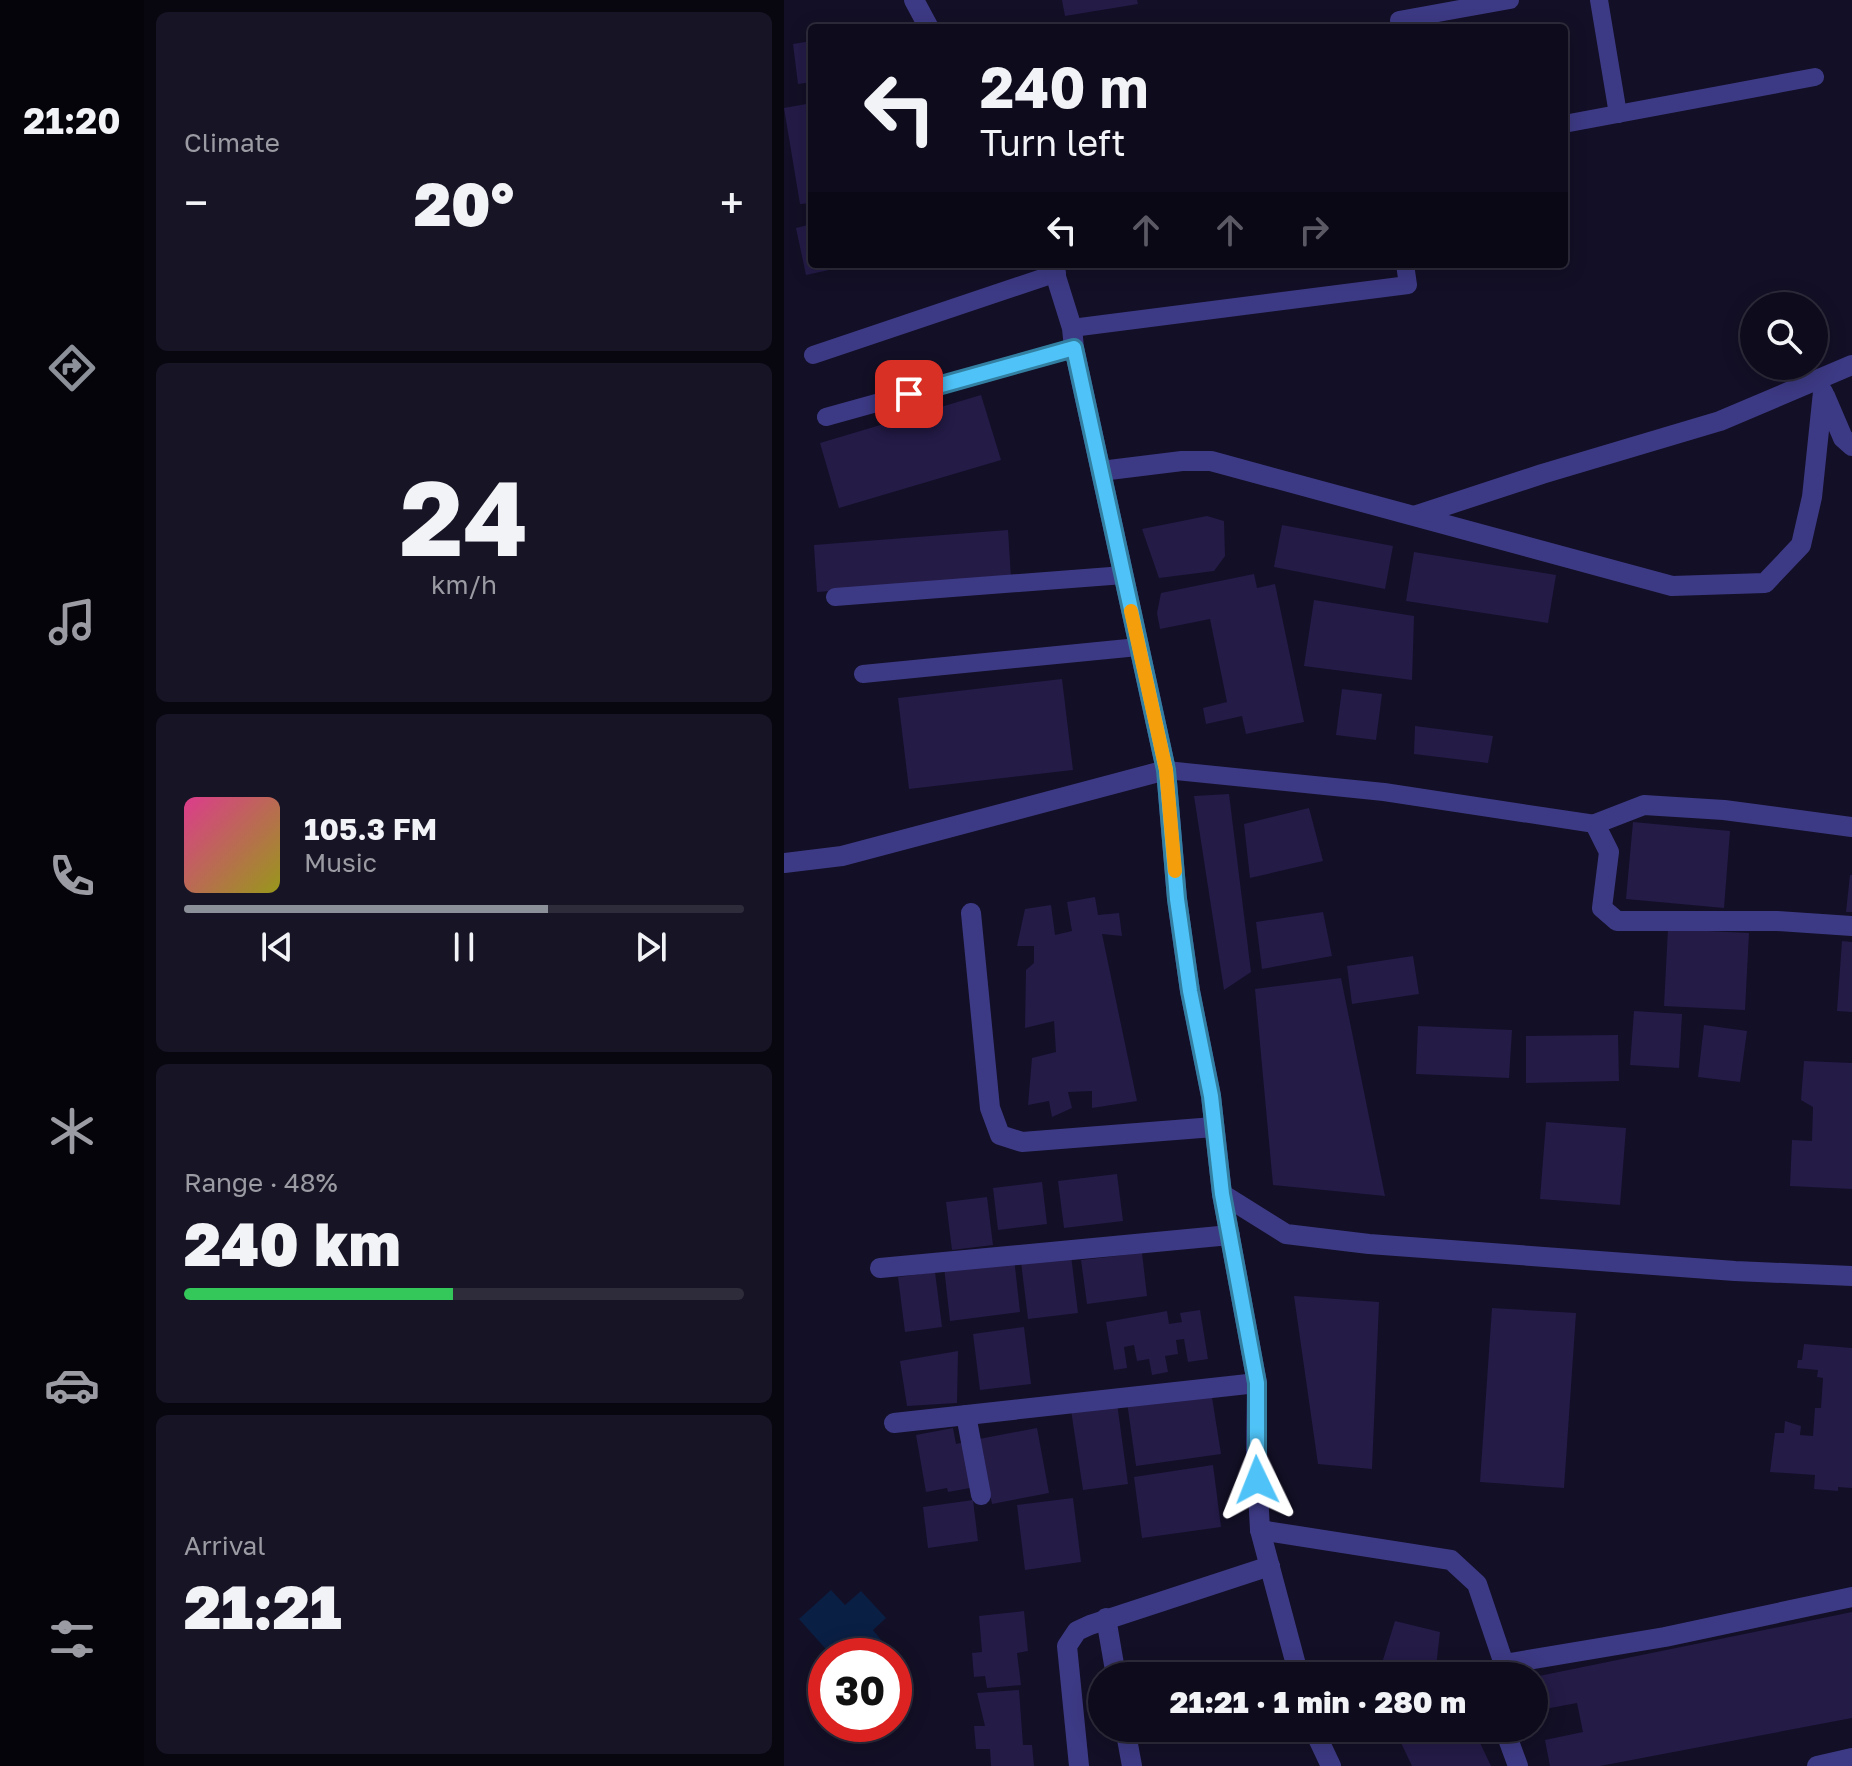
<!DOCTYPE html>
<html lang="en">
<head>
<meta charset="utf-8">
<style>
  body { margin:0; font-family:"Golos Text",sans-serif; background:#171425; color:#f1f3f6; height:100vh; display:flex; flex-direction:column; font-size:30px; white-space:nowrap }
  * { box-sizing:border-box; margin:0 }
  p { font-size:26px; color:#9b9ba3 }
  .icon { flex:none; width:44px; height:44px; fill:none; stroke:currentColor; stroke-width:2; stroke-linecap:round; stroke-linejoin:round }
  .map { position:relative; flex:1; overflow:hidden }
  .details { display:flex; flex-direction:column; gap:12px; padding:12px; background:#08060f; width:640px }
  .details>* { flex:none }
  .banner { position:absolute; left:24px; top:24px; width:760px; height:244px; border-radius:8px; box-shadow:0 4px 20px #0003,0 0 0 2px #2e2b3b; background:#0e0b1c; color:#f1f3f6; overflow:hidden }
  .tools { position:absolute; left:956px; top:292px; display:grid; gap:16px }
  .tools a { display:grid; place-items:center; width:88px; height:88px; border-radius:50%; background:#0e0b1c; box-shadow:0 4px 20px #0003,0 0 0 2px #2e2b3b; font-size:40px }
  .speed { position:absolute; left:24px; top:1638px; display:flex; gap:16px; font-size:40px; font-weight:700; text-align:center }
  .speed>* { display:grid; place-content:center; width:104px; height:104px; border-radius:50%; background:#0e0b1c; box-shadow:0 4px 20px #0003,0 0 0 2px #2e2b3b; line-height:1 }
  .speed .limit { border:12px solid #d22; background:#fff; color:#111 }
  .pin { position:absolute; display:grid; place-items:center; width:68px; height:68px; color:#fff; margin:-34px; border-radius:16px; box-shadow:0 4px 12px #0006 }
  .me { position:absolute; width:88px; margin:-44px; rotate:358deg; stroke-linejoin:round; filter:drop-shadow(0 0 6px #0008) }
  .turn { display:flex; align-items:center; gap:28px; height:168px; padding:0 40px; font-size:36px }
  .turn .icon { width:104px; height:104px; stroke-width:2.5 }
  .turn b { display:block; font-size:56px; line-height:68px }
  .lanes { display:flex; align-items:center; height:76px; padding:0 40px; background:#0003; justify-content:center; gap:40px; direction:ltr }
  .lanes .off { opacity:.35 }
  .big { font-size:60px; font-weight:800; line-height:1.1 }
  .details .widget { flex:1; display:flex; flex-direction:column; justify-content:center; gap:12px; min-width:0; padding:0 28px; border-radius:12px; background:#171425 }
  .details .dial { align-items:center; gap:0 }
  .dial b { font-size:104px; line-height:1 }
  .song { display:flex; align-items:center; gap:24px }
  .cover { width:96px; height:96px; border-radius:12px; background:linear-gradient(135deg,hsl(330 70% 55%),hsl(60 70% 35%)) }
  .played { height:8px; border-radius:4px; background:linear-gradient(90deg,#8c9099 65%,#2e2b3b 65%) }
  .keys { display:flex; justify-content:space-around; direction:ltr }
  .heat { display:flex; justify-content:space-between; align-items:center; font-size:44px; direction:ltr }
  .charge { height:12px; border-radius:6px; background:linear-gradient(90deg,#34c759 48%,#2e2b3b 0) }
  .trip { position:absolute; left:304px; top:1662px; width:460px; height:80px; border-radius:40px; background:#0e0b1c; box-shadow:0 4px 20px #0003,0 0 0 2px #2e2b3b; font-weight:800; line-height:80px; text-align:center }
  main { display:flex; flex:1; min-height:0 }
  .tabs { display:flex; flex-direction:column; width:144px; justify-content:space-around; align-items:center; background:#06040b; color:#9b9ba3 }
  .tabs .icon { width:56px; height:56px }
  .tabs .on { color:#8c9099 }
  .tabs b { font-size:36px; color:#f1f3f6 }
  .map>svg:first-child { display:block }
</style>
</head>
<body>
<main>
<nav class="tabs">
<b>21:20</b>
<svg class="icon on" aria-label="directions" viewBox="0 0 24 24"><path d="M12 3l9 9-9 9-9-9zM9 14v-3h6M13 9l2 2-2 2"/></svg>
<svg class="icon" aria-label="music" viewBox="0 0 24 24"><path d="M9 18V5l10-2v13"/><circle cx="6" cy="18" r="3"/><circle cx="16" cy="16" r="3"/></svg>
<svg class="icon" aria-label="phone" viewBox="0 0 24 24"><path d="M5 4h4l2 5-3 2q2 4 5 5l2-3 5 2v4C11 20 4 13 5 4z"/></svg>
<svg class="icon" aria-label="climate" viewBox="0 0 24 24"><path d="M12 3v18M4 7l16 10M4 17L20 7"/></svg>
<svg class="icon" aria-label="car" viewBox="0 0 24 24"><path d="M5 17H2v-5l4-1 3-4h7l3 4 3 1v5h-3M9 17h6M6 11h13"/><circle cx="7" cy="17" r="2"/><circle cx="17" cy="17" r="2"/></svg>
<svg class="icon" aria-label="filters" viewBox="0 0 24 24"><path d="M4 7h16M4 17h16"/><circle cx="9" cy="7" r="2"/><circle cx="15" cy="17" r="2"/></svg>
</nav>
<section class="details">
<div class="widget"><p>Climate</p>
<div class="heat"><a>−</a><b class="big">20°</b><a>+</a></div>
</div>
<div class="widget dial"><b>24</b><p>km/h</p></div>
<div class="widget">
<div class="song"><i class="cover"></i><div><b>105.3 FM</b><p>Music</p></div></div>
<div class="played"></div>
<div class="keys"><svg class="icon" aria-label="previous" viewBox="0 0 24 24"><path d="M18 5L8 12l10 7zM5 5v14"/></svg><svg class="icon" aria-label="pause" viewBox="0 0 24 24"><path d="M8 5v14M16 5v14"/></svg><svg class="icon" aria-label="next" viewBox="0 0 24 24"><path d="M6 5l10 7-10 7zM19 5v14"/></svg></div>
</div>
<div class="widget"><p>Range · 48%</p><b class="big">240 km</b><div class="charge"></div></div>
<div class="widget"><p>Arrival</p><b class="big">21:21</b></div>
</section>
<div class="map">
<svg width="1068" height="1766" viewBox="0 0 1068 1766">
  <rect width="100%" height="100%" fill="#130f26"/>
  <polygon fill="#0a1f44" points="47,1590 61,1605 77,1591 102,1618 89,1630 102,1646 90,1656 48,1656 15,1619"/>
  <g fill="#241b47">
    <polygon points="278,0 353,0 354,4 281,16"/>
    <polygon points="28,41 28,82 14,84 9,44"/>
    <polygon points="28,103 28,203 16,204 0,108"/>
    <polygon points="28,224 28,264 68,265 22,275 12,228"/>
    <polygon points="197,395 217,460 55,508 36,443"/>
    <polygon points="423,516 440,521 441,556 430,571 375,578 358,529"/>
    <polygon points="498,525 609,546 601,589 490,567"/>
    <polygon points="224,530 227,578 33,592 30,545"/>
    <polygon points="630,552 772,575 764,623 622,601"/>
    <polygon points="470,574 473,588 491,584 520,722 462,734 458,716 422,724 419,708 443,702 426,619 376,629 373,613 377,593"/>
    <polygon points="530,600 630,616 628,680 520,666"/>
    <polygon points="278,679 289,770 125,789 114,698"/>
    <polygon points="558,689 598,694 592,740 552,735"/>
    <polygon points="631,726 709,736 704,763 630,754"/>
    <polygon points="445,794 467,972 440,990 410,796"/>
    <polygon points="525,808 539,861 466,878 460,824"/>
    <polygon points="849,822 946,831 940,908 842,899"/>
    <polygon points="1066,875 1068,875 1068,912 1062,912"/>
    <polygon points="311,897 314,915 335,913 338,936 318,934 353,1101 308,1108 308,1091 284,1092 288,1108 268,1117 265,1101 244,1105 248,1058 272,1052 270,1021 241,1028 242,970 250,963 250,946 233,946 241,909 267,905 271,935 288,931 283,902"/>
    <polygon points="539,912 548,956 478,969 472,922"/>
    <polygon points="884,929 965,933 961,1010 880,1006"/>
    <polygon points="1058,941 1068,942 1068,1012 1053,1011"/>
    <polygon points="629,956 635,994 568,1004 563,966"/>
    <polygon points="557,978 601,1196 489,1185 471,989"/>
    <polygon points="850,1011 898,1014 895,1068 846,1065"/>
    <polygon points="920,1025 963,1031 956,1082 914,1077"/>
    <polygon points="634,1026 728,1030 725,1078 632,1074"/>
    <polygon points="834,1035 835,1081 742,1083 742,1036"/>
    <polygon points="1020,1061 1068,1063 1068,1189 1006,1186 1008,1140 1028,1141 1029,1107 1017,1100"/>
    <polygon points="762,1122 842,1128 836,1205 756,1199"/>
    <polygon points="333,1174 339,1221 280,1228 274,1181"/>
    <polygon points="258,1182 263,1224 214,1230 209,1188"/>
    <polygon points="203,1197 209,1245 168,1250 162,1202"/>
    <polygon points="358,1253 363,1296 303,1304 297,1260"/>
    <polygon points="287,1255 294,1313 244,1319 237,1262"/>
    <polygon points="230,1258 236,1312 166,1321 160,1267"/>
    <polygon points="151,1272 158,1327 121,1332 114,1277"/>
    <polygon points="510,1296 595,1302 588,1469 534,1464"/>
    <polygon points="708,1308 792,1313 780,1488 696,1482"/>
    <polygon points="416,1310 424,1359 404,1362 400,1339 392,1340 394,1354 381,1356 384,1372 368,1375 365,1359 353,1361 350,1345 340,1347 343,1368 330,1370 322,1322 383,1311 385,1324 398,1322 396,1313"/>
    <polygon points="240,1327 247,1384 196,1390 189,1334"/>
    <polygon points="1020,1344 1068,1348 1068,1488 1054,1487 1054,1491 1030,1489 1031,1475 986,1472 991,1433 1000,1433 1001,1421 1017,1426 1016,1435 1029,1436 1031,1408 1037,1408 1039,1378 1033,1377 1034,1370 1013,1368 1014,1360 1018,1360"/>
    <polygon points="174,1351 173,1403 123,1406 116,1361"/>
    <polygon points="427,1391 437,1454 352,1466 343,1402"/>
    <polygon points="333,1403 344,1484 299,1490 287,1410"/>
    <polygon points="169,1428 172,1444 181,1442 186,1488 164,1492 163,1488 142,1492 132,1435"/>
    <polygon points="253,1428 265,1493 208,1504 195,1439"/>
    <polygon points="429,1465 437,1527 358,1538 350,1477"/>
    <polygon points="289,1498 297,1562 241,1570 233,1505"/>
    <polygon points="189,1500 194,1541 144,1548 139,1507"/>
    <polygon points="240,1611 244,1651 233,1653 237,1685 203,1688 201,1676 190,1677 188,1653 198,1652 195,1616"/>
    <polygon points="1068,1612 1068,1718 816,1766 766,1766 761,1740 799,1732 793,1703 750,1711 750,1677"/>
    <polygon points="611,1621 656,1632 651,1676 594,1676"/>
    <polygon points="235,1690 239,1745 248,1745 250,1766 207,1766 206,1749 192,1749 190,1726 201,1726 193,1693"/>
    <polygon points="610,1728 689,1728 707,1766 628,1766"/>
  </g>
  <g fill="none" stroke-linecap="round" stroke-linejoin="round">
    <g stroke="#3d3a85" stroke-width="18">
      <polyline points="815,0 834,114"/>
      <polyline points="616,28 615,20 726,0"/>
      <polyline points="780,124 1031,77"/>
      <polyline points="288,328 624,285 621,264"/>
      <polyline points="29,355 273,273"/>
      <polyline points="42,417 290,348"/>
      <polyline points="51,597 340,575"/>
      <polyline points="79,674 354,647"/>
      <polyline points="382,770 600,792 811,824"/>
    </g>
    <g stroke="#3d3a85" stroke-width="20">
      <polyline points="130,0 145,28"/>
      <polyline points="268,264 288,328 290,348 382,770 393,899 406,991 427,1096 438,1194 473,1383 472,1455 476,1530 515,1676"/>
      <polyline points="1041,396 1059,438 1068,446"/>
      <polyline points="317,471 398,461 427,461 888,586 981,583 1017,545 1028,497 1039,392"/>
      <polyline points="633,515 758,474 936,421 1068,365"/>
      <polyline points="1068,827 940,810 860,805 811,824 825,852 818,908 833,921 993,921 1068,926"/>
      <polyline points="0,863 58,856 382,770"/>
      <polyline points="187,913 206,1108 216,1135 238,1142 430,1127"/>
      <polyline points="438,1194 502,1234 585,1244 951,1271 1068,1276"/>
      <polyline points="96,1268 446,1235"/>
      <polyline points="182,1415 197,1495"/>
      <polyline points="110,1423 473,1383"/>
      <polyline points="476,1530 667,1560 693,1584 720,1664 719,1675"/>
      <polyline points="322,1618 332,1676"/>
      <polyline points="720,1664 881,1637 1068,1597"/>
      <polyline points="341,1728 348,1766"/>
      <polyline points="529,1728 547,1766"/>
      <polyline points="720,1728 734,1766"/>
      <polyline points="295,1766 283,1646 293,1631 306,1625 486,1566"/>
      <polyline points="1033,1766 1068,1758"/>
    </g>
  </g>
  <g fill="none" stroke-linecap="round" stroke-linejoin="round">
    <defs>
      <polyline id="route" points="125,394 290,348 382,770 393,899 406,991 427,1096 438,1194 473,1383 473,1480"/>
    </defs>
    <use href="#route" stroke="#337fa1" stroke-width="20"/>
    <use href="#route" stroke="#4fc3f7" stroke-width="14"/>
    <polyline stroke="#f59e0b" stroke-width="14" points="347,611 382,770 391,871"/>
  </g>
</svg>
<div class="tools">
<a><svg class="icon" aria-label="search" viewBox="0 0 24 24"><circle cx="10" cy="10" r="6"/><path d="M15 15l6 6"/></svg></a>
</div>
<div class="speed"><div class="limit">30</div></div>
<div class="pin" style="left:125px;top:394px;background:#d93025"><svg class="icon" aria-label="arrive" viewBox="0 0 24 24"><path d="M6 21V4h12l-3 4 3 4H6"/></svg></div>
<svg class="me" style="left:473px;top:1480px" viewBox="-20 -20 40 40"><path d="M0-17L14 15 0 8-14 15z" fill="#4fc3f7" stroke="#fff" stroke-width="4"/></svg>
<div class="trip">21:21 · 1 min · 280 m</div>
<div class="banner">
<div class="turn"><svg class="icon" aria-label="left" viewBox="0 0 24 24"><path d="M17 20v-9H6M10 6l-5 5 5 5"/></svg><div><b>240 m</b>Turn left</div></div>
<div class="lanes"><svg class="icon" aria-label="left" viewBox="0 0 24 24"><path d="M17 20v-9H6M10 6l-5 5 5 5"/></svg><svg class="icon off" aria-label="ahead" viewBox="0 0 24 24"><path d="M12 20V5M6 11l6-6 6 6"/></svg><svg class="icon off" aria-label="ahead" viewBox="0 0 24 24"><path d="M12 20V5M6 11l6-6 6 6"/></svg><svg class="icon off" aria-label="right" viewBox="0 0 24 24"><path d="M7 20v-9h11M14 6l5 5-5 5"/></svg></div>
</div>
</div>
</main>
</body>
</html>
